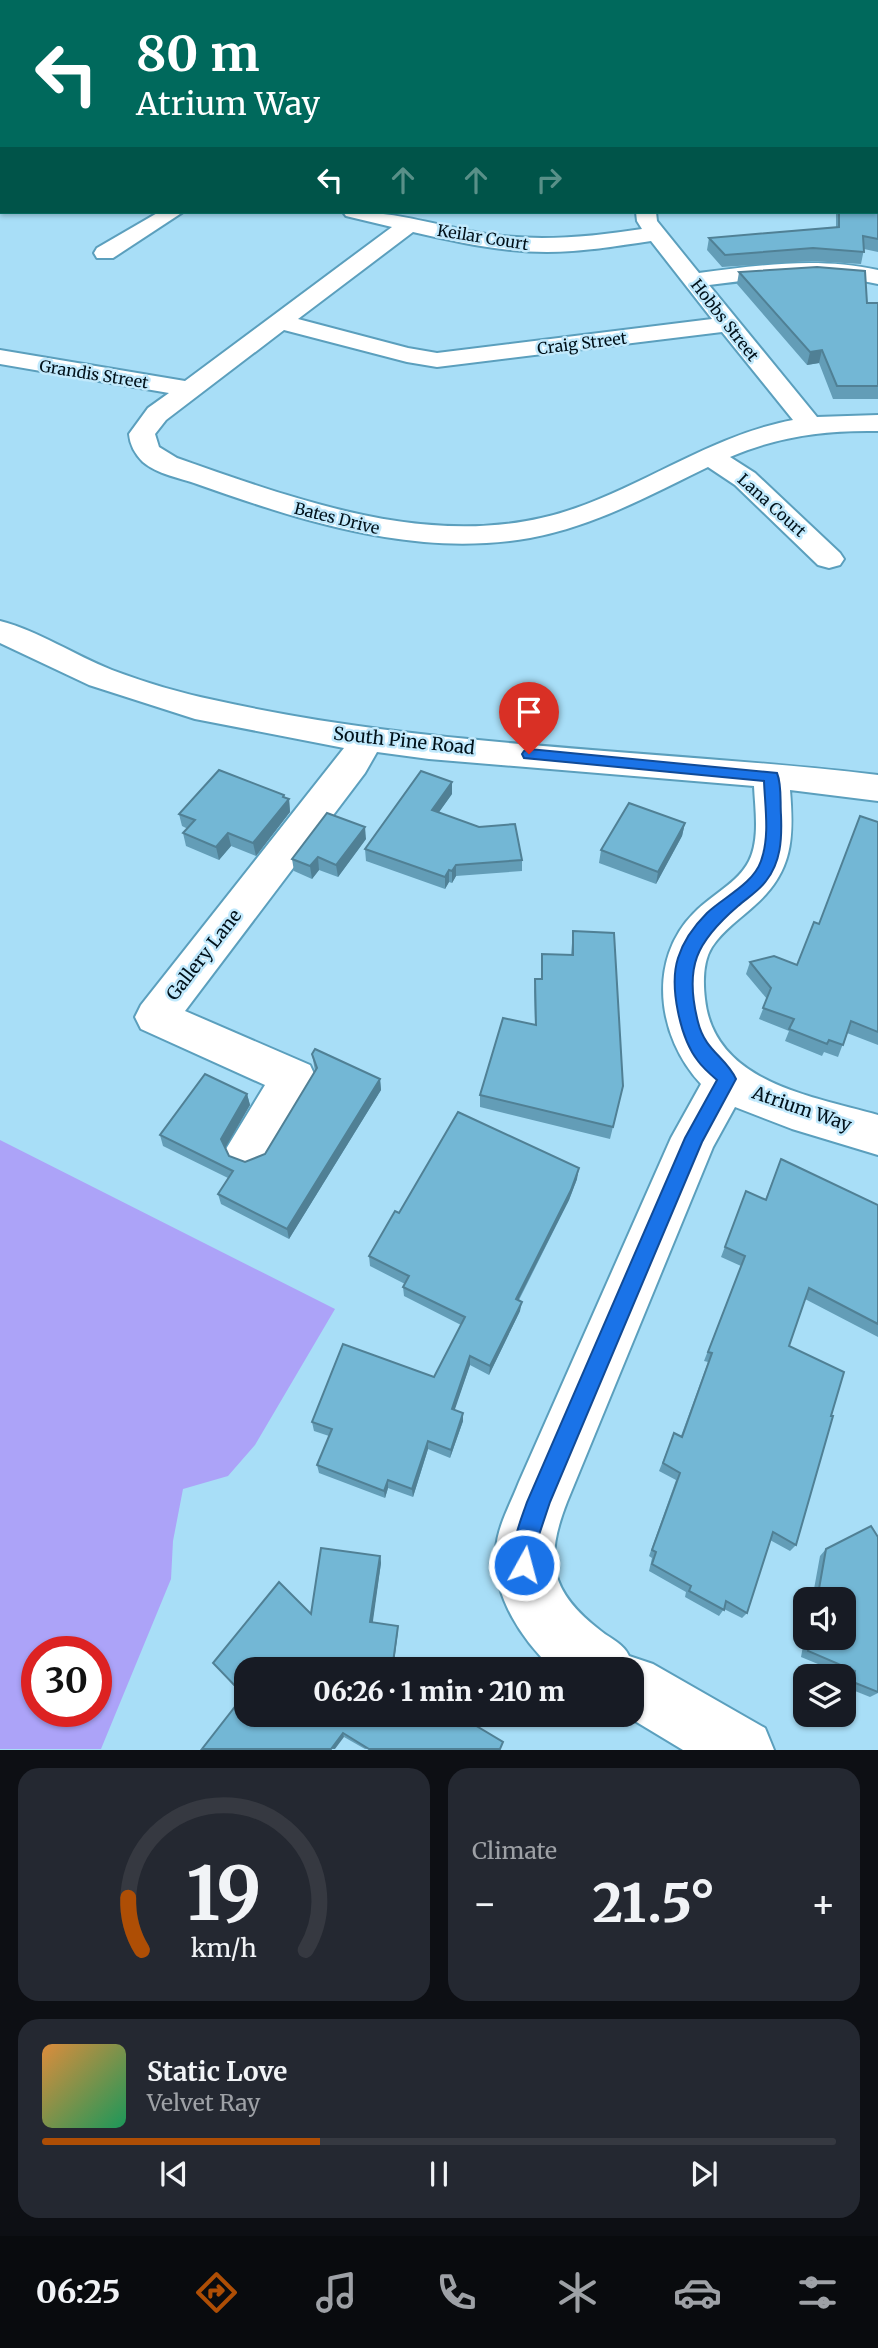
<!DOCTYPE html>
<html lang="en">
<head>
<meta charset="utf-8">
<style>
  body { margin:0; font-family:Merriweather,serif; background:#242831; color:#f1f3f6; height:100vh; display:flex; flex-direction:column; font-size:26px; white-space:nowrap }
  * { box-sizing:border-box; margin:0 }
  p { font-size:23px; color:#9ea1a6 }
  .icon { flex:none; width:38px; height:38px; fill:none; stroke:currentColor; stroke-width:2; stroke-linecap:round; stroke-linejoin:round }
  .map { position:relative; height:1750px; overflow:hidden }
  .drawer { display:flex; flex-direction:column; gap:18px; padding:18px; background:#0d0f14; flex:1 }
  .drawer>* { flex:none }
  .top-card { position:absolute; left:0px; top:0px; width:878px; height:214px; box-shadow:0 2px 5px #0004; background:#00695c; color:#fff; overflow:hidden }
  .controls { position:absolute; left:793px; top:1587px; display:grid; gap:14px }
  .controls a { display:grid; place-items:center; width:63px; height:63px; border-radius:14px; background:#171b24; box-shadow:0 2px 5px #0004; font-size:35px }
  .speed { position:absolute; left:21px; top:1636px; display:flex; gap:14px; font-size:35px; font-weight:700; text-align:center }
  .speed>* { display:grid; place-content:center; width:91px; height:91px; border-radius:50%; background:#171b24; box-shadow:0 2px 5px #0004; line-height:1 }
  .speed .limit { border:10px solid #d22; background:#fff; color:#111 }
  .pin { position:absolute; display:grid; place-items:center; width:60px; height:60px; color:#fff; margin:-72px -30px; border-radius:50% 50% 50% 0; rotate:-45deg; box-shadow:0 0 7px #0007 }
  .pin .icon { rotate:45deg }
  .me { position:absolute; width:77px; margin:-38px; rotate:7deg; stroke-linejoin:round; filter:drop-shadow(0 0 5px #0008) }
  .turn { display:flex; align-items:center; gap:24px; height:147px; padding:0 21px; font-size:32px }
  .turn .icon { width:91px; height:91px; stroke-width:2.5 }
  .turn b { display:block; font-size:49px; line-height:60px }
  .lanes { display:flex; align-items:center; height:66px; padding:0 21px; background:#0003; justify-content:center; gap:35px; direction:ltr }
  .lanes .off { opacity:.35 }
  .big { font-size:52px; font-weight:800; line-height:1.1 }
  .drawer .card { flex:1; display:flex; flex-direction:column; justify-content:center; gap:10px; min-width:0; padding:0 24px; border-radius:21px; background:#242831 }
  .drawer .dial { align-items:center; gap:0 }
  .dial svg { height:182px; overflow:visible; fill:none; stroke:#363941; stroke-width:7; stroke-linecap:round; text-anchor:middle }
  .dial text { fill:#f1f3f6; stroke:none }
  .song { display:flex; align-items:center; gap:21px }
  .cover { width:84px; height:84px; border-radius:10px; background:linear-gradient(135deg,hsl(30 70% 55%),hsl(150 70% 35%)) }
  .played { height:7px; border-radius:4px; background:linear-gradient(90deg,#ae4e05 35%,#363941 35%) }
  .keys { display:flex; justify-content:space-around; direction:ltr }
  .heat { display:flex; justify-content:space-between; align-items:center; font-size:38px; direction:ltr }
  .drawer .tiles { flex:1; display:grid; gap:18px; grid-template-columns:1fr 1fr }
  .card:last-child { grid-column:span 2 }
  .trip { position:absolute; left:234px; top:1657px; width:410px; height:70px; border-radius:21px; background:#171b24; box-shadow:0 2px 5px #0004; font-weight:800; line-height:70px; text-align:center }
  .tab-bar { display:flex; height:112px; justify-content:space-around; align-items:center; background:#090b0e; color:#9ea1a6 }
  .tab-bar .icon { width:49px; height:49px }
  .tab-bar .on { color:#ae4e05 }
  .tab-bar b { font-size:32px; color:#f1f3f6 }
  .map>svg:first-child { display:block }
</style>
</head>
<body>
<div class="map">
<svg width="878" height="1750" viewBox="0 0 878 1750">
  <rect width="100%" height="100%" fill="#a8def7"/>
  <g fill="#aca3f8" fill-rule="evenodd">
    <polygon points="473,0 878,0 878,130 877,2 469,2"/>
    <path d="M0 1140 335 1309 255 1445 228 1476 183 1489 173 1541 171 1579 101 1749H0ZM37 1652H96V1712H37Z"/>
  </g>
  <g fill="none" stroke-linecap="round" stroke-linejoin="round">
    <defs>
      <g id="minor">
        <polygon points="11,0 28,0 10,2"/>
        <polygon points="298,0 323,0 324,2 299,2"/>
        <polygon points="2,159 2,171 0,172 0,160"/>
        <polygon points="159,212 183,212 113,258 97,258 94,253 97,248"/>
        <path d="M343 212C392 210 437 226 486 234 539 242 590 237 642 229L637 221 636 212H656L657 221 699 273C759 265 818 257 878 270V284C821 271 766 278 709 285L817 417 878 415V431C825 430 779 436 730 457L755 473 840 553 844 559 840 565 829 568 818 565 735 485 708 467C650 495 595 526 530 538 496 544 459 545 424 542 346 535 270 510 197 484 180 478 157 474 143 462 135 454 130 445 129 434L148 408 169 393 0 364V350L185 381 392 227 346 216ZM413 232C457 242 502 252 547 252 582 252 616 246 651 241L712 319 437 353 408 348 298 319ZM284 330 407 362 437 367 722 332 793 420C714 435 650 482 576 508 443 555 303 502 177 458L159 447 155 434 166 420Z"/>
        <path d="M0 621C39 631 74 655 112 670 144 682 180 693 214 700 432 749 657 749 878 775V801L790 790C794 838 793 872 754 906 740 919 723 930 712 947 703 961 703 982 705 999 714 1083 812 1096 878 1115V1155L792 1129 735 1107 713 1147 567 1502C544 1561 550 1592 601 1631 611 1639 624 1644 629 1656L653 1664 765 1728 774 1750H683L625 1715H632V1670H554C522 1640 492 1596 496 1550 497 1527 511 1503 519 1482L671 1138 701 1084C657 1037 647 960 694 913 711 895 738 883 749 861 760 839 755 809 754 786L429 759 377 752 365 773 185 1011 310 1065 316 1078 265 1164 249 1170 233 1164 226 1149 265 1085 141 1029 135 1017 141 1005 344 748 195 719 89 685 0 643Z"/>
      </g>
      <rect id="major" x="0" y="91" width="2" height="10"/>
    </defs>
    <use href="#minor" stroke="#5b9fbd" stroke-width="4"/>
    <use href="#major" stroke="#8a4e2a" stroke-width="4"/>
    <use href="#minor" fill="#fff" fill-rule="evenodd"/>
    <use href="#major" fill="#e6a984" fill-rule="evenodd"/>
  </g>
  <g fill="#639db7">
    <polygon points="877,130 878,131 878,252 864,249 861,264 811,261 722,267 707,250 709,238 836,227 836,212 877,212"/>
    <polygon points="739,272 867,303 878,303 878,399 833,399 819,363 807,365 737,284"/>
    <polygon points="452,794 439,812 522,860 522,871 456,876 452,883 449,882 445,889 366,861 365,849"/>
    <polygon points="285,798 289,799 290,812 256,856 231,846 219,860 186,846 183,833 188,829 182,826 179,814"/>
    <polygon points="878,822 878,1045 847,1033 838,1057 824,1052 822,1056 785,1041 789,1031 759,1019 767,999 746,974 750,962 797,965 819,924"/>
    <polygon points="685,823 682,836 656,884 599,863 601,850"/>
    <polygon points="366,839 338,877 319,870 312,879 294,871 292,859"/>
    <polygon points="573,931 623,1086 610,1139 480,1107 480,1095 535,1025 534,991 535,979 541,979 542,954 571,955"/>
    <polygon points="312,1054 380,1079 381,1090 289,1239 221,1204 218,1194 228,1178 163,1146 160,1135 247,1094 250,1105 225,1148 229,1156 245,1162 265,1154 315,1071"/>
    <polygon points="781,1159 878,1205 878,1337 805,1299 789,1346 831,1416 796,1545 790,1551 770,1540 747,1613 742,1618 724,1609 719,1616 685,1597 686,1592 649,1571 652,1558 649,1556 676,1480 659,1471 674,1433 681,1436 708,1362 704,1361 741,1266 721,1257 746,1191 765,1200"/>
    <polygon points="577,1179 569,1200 519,1300 520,1311 489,1375 470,1365 454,1410 463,1413 463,1421 450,1458 428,1449 413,1497 388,1488 385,1498 319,1473 317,1465 329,1436 314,1431 312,1422 434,1377 461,1325 404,1296 403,1287 405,1284 370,1266 369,1256 399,1213"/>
    <polygon points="826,1549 878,1693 870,1697 845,1687 847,1676 801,1657 805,1635 805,1638 844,1638 844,1600 812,1600 820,1556"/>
    <polygon points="380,1556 381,1563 372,1622 398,1631 247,1670 500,1749 365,1749 344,1737 243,1696 213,1663 311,1614"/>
  </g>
  <g fill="#508095">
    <polygon points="822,350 819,363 807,365 810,352"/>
    <polygon points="452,782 452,794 432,822 432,810"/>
    <polygon points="284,795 285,803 289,799 290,812 256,856 253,843"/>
    <polygon points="685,823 682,836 656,884 658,872"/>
    <polygon points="365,827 366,839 338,877 336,865"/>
    <polygon points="228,833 231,846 219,860 216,847"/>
    <polygon points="318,857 319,870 312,879 310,866"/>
    <polygon points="456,865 456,876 452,883 452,871"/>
    <polygon points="449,870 449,882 445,889 445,877"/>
    <polygon points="380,1079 381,1090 289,1239 287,1229"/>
    <polygon points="247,1094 250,1105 224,1150 221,1139"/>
    <polygon points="579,1168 577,1179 569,1200 514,1308 516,1299"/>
    <polygon points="522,1302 520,1311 489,1375 490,1366"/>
    <polygon points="470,1356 470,1365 452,1418 452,1409"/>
    <polygon points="463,1413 463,1421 450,1458 451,1450"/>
    <polygon points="428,1441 428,1449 413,1497 412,1489"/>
    <polygon points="388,1480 388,1488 385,1498 384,1491"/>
    <polygon points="380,1556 381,1563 372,1628 370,1622"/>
    <polygon points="398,1626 398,1631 393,1670 392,1670"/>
    <polygon points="343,1733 344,1737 335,1749 331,1749"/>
  </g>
  <g fill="#73b7d5" stroke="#508095" stroke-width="2">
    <polygon points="877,130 878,131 878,239 863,236 864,252 813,248 725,255 709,238 839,227 839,212 877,212"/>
    <polygon points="817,267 865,271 867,303 878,303 878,386 837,386 822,350 810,352 739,272"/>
    <polygon points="219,770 284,795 283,797 289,799 253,843 228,833 216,847 183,833 195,820 179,814"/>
    <polygon points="421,771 452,782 432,810 479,827 515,824 522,860 456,865 452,871 449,870 445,877 365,849"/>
    <polygon points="629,803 685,823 658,872 601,850"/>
    <polygon points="327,813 365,827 336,865 318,857 310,866 292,859"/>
    <polygon points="860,816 878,822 878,1032 851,1021 843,1045 829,1040 827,1044 789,1029 794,1019 763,1008 771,988 750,962 774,956 797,965 814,922 819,924"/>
    <polygon points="573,931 614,933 623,1086 613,1127 480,1095 503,1018 536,1025 535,979 542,979 542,954 573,955"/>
    <polygon points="315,1049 380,1079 287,1229 218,1194 233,1171 160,1135 205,1074 247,1094 221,1139 229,1156 245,1162 265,1154 317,1068 312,1054"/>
    <polygon points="458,1112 579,1168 571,1190 516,1299 522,1302 490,1366 470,1356 452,1409 463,1413 451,1450 428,1441 412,1489 388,1480 384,1491 317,1465 332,1429 312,1422 343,1344 434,1377 465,1317 403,1287 409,1276 369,1256 395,1211 399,1213"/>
    <polygon points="781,1159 878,1205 878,1324 809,1288 789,1346 844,1372 831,1416 833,1416 796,1545 773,1532 747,1613 726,1601 724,1610 689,1591 691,1586 652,1564 656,1552 652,1550 680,1473 663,1463 674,1433 682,1437 712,1353 708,1352 745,1256 725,1247 746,1191 766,1200"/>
    <polygon points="871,1526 878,1537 878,1692 853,1682 855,1671 808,1651 810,1638 844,1638 844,1600 817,1600 826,1549"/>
    <polygon points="321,1548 380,1556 370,1622 398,1626 392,1670 247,1670 247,1715 458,1715 503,1742 500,1749 369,1749 343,1733 331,1749 202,1749 244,1695 213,1663 279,1582 311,1614"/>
  </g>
  <path fill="#1a73e8" stroke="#114b97" stroke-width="2" d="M529 749 777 773C782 785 780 802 781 815 782 839 781 862 766 881 759 891 747 898 738 906 696 942 684 967 698 1022 705 1051 726 1057 736 1079L702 1142 550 1502 539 1535 536 1565 533 1574 524 1577 516 1574C507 1551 520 1523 527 1502L685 1138 717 1080C710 1074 703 1068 698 1061 680 1038 669 986 678 958 683 942 695 925 707 913 724 897 753 884 761 861 770 836 765 807 764 781L524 758 522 754 524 751Z"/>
  <g text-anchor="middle" stroke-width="5" stroke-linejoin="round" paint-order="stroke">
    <g font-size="16" fill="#00111a" stroke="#c1e9fc">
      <text transform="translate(483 237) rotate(9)" y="6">Keilar Court</text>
      <text transform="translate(725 320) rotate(52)" y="6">Hobbs Street</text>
      <text transform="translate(582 343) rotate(-7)" y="6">Craig Street</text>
      <text transform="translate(94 374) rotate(9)" y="6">Grandis Street</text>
      <text transform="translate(772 505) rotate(42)" y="6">Lana Court</text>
      <text transform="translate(337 518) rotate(14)" y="6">Bates Drive</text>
    </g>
    <g font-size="18" fill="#00111a" stroke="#c1e9fc">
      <text transform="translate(404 741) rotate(6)" y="6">South Pine Road</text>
      <text transform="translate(204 955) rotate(-52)" y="6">Gallery Lane</text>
      <text transform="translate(802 1109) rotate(19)" y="6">Atrium Way</text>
    </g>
  </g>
</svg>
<div class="controls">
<a><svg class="icon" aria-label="sound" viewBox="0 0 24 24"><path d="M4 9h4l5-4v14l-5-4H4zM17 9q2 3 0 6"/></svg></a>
<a><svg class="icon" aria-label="layers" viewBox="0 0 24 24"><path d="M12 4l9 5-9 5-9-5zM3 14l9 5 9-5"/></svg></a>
</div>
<div class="speed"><div class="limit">30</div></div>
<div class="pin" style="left:529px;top:754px;background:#d93025"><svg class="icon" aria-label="arrive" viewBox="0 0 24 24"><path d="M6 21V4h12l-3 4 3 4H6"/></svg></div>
<svg class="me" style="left:524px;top:1565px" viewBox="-20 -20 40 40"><circle r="17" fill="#1a73e8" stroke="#fff" stroke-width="3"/><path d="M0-11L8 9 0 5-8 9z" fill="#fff"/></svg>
<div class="trip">06:26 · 1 min · 210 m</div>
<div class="top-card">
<div class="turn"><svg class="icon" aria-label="left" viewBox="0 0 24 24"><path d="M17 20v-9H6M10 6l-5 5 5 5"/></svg><div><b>80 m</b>Atrium Way</div></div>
<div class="lanes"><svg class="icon" aria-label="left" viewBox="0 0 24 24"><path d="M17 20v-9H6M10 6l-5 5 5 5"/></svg><svg class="icon off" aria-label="ahead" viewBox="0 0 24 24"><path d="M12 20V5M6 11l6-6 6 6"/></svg><svg class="icon off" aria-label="ahead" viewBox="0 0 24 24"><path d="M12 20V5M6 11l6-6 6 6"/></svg><svg class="icon off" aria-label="right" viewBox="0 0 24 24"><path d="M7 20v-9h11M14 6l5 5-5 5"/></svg></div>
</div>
</div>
<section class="drawer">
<div class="tiles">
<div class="card dial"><svg viewBox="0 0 100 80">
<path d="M14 69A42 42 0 1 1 86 69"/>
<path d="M14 69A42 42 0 0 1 8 46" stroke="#ae4e05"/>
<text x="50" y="56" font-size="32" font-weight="700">19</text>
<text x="50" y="72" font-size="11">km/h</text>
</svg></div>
<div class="card"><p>Climate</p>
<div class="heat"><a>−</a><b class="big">21.5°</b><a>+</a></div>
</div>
<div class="card">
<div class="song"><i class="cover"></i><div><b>Static Love</b><p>Velvet Ray</p></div></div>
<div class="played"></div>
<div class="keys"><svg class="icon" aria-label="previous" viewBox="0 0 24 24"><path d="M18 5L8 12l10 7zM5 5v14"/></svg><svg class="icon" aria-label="pause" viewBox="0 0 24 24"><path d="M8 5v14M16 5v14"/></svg><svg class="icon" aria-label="next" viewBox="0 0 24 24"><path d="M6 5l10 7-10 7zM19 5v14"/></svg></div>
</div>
</div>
</section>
<nav class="tab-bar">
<b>06:25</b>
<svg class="icon on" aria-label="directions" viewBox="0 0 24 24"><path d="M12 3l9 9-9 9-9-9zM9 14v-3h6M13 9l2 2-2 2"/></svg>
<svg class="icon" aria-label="music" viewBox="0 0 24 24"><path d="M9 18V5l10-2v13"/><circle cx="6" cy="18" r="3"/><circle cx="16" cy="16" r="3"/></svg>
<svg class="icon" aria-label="phone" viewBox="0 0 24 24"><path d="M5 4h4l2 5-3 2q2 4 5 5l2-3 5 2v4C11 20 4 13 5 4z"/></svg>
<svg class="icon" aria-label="climate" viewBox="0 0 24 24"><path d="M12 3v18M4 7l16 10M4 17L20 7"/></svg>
<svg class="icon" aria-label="car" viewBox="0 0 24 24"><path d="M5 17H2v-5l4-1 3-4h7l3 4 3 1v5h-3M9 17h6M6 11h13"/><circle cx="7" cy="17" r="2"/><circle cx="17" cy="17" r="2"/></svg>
<svg class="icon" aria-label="filters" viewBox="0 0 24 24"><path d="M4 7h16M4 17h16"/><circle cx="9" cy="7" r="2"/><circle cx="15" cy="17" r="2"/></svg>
</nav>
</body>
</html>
